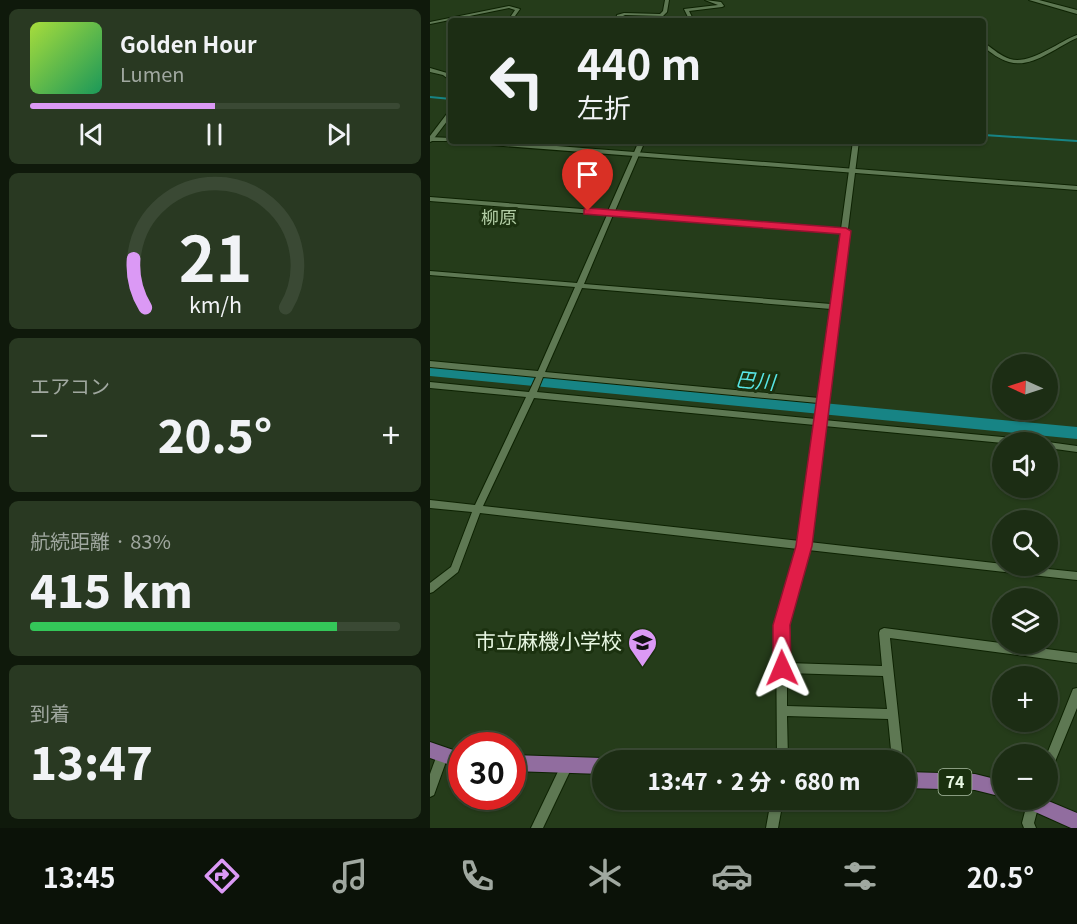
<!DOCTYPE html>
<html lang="ja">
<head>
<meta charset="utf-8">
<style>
  body { margin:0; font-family:Georgia,"Noto Sans JP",serif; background:#293922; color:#f1f3f6; height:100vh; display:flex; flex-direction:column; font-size:22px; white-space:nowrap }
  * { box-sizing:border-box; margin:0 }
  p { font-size:20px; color:#a0a8a0 }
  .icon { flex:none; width:33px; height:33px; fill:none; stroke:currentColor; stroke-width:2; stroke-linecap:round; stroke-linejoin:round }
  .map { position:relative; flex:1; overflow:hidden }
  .side { display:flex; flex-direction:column; gap:9px; padding:9px; background:#0f190b; width:430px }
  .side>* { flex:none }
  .hud { position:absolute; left:18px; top:18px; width:538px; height:126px; border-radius:6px; box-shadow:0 2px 4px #0004,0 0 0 2px #3a4934; background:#1c2d14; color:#f1f3f6; overflow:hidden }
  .needle { width:39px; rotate:273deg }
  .buttons { position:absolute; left:562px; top:354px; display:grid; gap:12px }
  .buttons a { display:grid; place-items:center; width:66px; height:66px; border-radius:50%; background:#1c2d14; box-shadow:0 2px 4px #0004,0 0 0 2px #3a4934; font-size:30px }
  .speed { position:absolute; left:18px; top:732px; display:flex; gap:12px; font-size:30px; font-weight:700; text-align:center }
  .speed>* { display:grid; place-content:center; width:78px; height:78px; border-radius:50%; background:#1c2d14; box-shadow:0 2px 4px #0004,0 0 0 2px #3a4934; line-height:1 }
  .speed .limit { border:9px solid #d22; background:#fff; color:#111 }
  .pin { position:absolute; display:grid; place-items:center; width:51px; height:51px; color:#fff; margin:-62px -26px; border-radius:50% 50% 50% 0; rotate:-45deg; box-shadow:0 0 6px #0007 }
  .pin .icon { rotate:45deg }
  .me { position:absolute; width:66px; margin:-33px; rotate:359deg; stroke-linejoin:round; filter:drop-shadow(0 0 4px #0008) }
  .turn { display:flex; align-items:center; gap:21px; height:126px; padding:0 30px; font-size:27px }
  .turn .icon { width:78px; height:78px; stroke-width:2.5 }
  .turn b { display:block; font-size:42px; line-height:51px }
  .big { font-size:45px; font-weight:800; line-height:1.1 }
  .side .widget { flex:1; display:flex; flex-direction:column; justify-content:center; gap:9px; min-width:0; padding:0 21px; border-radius:9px; background:#293922 }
  .side .dial { align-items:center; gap:0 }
  .dial svg { height:156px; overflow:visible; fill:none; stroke:#3a4934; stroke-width:7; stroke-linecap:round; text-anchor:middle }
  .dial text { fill:#f1f3f6; stroke:none }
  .song { display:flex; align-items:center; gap:18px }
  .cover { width:72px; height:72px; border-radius:9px; background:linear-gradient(135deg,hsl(80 70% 55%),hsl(150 70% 35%)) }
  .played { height:6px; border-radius:3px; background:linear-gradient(90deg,#db99f5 50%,#3a4934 50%) }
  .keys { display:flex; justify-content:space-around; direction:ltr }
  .heat { display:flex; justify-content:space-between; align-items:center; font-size:33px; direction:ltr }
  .charge { height:9px; border-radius:4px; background:linear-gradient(90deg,#34c759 83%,#3a4934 0) }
  .trip { position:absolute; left:162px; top:750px; width:324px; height:60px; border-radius:30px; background:#1c2d14; box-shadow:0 2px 4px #0004,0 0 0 2px #3a4934; font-weight:800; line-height:60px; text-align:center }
  .tab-bar { display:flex; height:96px; justify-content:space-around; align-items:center; background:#0b1208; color:#a0a8a0 }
  .tab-bar .icon { width:42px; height:42px }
  .tab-bar .active { color:#db99f5 }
  .tab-bar b { font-size:27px; color:#f1f3f6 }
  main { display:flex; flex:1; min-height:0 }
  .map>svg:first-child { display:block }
</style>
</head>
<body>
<main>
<section class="side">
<div class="widget">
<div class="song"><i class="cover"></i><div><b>Golden Hour</b><p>Lumen</p></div></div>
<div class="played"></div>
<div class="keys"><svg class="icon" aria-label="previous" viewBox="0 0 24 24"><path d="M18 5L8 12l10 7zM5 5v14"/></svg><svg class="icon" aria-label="pause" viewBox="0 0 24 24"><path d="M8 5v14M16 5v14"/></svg><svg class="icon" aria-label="next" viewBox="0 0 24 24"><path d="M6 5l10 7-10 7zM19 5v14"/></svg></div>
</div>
<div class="widget dial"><svg viewBox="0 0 100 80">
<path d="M14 69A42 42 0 1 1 86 69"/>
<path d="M14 69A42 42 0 0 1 8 44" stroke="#db99f5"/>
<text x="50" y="56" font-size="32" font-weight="700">21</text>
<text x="50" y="72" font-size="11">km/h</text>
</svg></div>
<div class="widget"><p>エアコン</p>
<div class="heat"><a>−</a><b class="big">20.5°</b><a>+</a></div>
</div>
<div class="widget"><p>航続距離 · 83%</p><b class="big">415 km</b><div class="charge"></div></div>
<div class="widget"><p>到着</p><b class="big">13:47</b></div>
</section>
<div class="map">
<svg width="647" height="828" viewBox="0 0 647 828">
  <rect width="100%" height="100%" fill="#253c1a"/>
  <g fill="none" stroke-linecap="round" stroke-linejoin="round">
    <g stroke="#178485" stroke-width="2">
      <polyline points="0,97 21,99"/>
      <polyline points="554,135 647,141"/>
    </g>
    <polygon fill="#178485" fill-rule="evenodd" points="0,366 647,427 647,439 0,376"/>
    <defs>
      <g id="minor">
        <polygon points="235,0 239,0 237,12 233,16 195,15 191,17 190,21 186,21 187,15 194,13 230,14 233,11"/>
        <polygon points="275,0 291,2 294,6 292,7 259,11 264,21 260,21 254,9 288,5"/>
        <polygon points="79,6 90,9 85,16 85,21 81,21 81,16 85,10 79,8 0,24 0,22"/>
        <path d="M647 35V38C626 47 602 69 579 62 569 59 561 53 554 47V44H556C564 50 571 56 580 59 600 65 628 42 647 35Z"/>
        <polygon points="0,68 17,73 21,76 21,81 13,75 0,72"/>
        <polygon points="21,110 21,116 2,141 0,142 0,136 19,111"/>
        <path d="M209 141H215L185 211 411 229 423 141H429L418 229 419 231 418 233 409 305 410 307 408 309 394 420 592 439 595 440 596 442 573 443 394 426 379 542 573 564V566H589L647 572V580L378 550 356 625 357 663 452 666 449 633 450 630 454 628 647 653V663L460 638 473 760H462L458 719 357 716 358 760H347L346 625 368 549 50 513 28 572 3 592 0 593V583L21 567 42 512 0 508V500L45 505 96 397 0 388V382L99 392 106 377 0 367V361L108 371 145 287 0 275V271L147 283 177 215 0 201V197L178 211ZM183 215 411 233 401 304 154 284ZM152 288 401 309 389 398 115 372ZM113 377 388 403 386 419 107 392ZM104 398 385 425 370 541 53 506ZM357 673 453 676 457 709 357 706Z"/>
        <polygon points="616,442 618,442 647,446 647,452 618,448 618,442"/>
        <polygon points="647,688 647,708 622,769 618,771 618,754 617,754 643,689"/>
        <polygon points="12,750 16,752 18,756 4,795 0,797 0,774 8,752"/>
        <polygon points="137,759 141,761 143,765 113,828 101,828 133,761"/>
        <polygon points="341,800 353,800 348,828 336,828"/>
        <polygon points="598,800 610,800 604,823 606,828 594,828 592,823"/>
      </g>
      <g id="tertiary">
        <polygon points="599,0 609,0 647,10 647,14"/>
        <polygon points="0,137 21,138 21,141 24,141 0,141"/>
        <polygon points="30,141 63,141 647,186 647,190 34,143"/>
      </g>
      <g id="primary">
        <polygon points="0,742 32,753 32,769 0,758"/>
        <polygon points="82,755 172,758 178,760 172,760 172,774 82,771"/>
        <polygon points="476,772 545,774 573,781 573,797 545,790 476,788"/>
        <polygon points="590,800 616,800 647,813 647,828 641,828 592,806"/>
      </g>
    </defs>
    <use href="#minor" stroke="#0d2202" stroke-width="2"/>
    <use href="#tertiary" stroke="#0d2202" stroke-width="2"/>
    <use href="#primary" stroke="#0d2202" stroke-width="2"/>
    <use href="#minor" fill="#5e7853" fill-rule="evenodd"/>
    <use href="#tertiary" fill="#5e7853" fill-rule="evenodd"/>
    <use href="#primary" fill="#916d9f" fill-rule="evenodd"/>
  </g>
  <polygon fill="#e11d48" stroke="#92132f" stroke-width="1.5" points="158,208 416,228 421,231 382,546 360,625 361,668 358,673 352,676 346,673 343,668 343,625 366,546 410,234 154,214 154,209"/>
  <defs>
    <symbol id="school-pin" viewBox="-11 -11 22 30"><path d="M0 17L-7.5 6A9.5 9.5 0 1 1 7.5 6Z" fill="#db99f5" stroke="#1b310f"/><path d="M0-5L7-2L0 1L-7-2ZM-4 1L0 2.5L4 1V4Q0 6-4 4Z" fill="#111"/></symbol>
  </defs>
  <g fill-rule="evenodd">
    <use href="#school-pin" x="196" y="626" width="33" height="45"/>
  </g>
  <g text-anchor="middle" stroke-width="6" stroke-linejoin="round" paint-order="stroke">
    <rect fill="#1b310f" stroke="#aabca3" stroke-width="1.5" x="508.5" y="769" width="33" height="26" rx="4.5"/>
    <g font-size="16" font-weight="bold" fill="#e8f7e2">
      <text x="525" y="788">74</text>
    </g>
    <g font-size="18" fill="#b1cca4" stroke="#1b310f">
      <text x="69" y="224">柳原</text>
    </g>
    <g font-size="20" font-style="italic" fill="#58e5e6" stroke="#1b310f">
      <text transform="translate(325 381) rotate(5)" y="7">巴川</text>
    </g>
    <g font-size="21" fill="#e8f7e2" stroke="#1b310f" text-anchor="end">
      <text x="192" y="649">市立麻機小学校</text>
    </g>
  </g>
</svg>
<div class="buttons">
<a><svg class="needle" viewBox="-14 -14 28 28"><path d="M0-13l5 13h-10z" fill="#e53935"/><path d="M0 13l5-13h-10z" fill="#a0a8a0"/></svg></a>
<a><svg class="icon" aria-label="sound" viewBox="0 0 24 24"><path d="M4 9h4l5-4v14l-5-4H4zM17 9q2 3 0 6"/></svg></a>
<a><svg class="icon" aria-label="search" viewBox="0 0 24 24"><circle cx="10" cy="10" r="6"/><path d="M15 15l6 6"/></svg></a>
<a><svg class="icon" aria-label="layers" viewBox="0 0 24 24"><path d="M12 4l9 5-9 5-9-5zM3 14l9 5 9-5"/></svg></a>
<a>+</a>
<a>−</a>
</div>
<div class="speed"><div class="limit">30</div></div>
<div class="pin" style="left:158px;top:211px;background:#d93025"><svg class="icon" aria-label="arrive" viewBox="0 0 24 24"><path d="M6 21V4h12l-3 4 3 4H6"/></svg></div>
<svg class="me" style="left:352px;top:668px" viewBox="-20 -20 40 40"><path d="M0-17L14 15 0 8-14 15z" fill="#e11d48" stroke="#fff" stroke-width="4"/></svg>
<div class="trip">13:47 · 2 分 · 680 m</div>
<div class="hud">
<div class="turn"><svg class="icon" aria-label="left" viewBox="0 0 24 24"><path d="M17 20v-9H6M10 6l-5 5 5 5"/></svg><div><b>440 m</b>左折</div></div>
</div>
</div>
</main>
<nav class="tab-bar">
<b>13:45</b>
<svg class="icon active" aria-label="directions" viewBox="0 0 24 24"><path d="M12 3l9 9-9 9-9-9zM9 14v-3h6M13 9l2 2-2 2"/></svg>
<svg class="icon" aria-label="music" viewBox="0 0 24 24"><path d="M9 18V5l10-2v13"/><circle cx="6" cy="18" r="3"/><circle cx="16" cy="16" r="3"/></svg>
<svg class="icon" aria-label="phone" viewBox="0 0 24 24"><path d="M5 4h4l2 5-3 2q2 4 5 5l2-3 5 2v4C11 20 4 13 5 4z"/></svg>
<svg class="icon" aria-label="climate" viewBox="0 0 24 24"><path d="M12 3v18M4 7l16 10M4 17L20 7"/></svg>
<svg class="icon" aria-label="car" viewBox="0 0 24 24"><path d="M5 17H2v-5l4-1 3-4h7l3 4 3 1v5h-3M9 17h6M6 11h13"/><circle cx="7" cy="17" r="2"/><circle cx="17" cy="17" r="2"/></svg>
<svg class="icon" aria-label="filters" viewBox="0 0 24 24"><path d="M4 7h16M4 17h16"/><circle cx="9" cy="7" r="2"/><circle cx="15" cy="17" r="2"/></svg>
<b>20.5°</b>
</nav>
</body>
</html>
